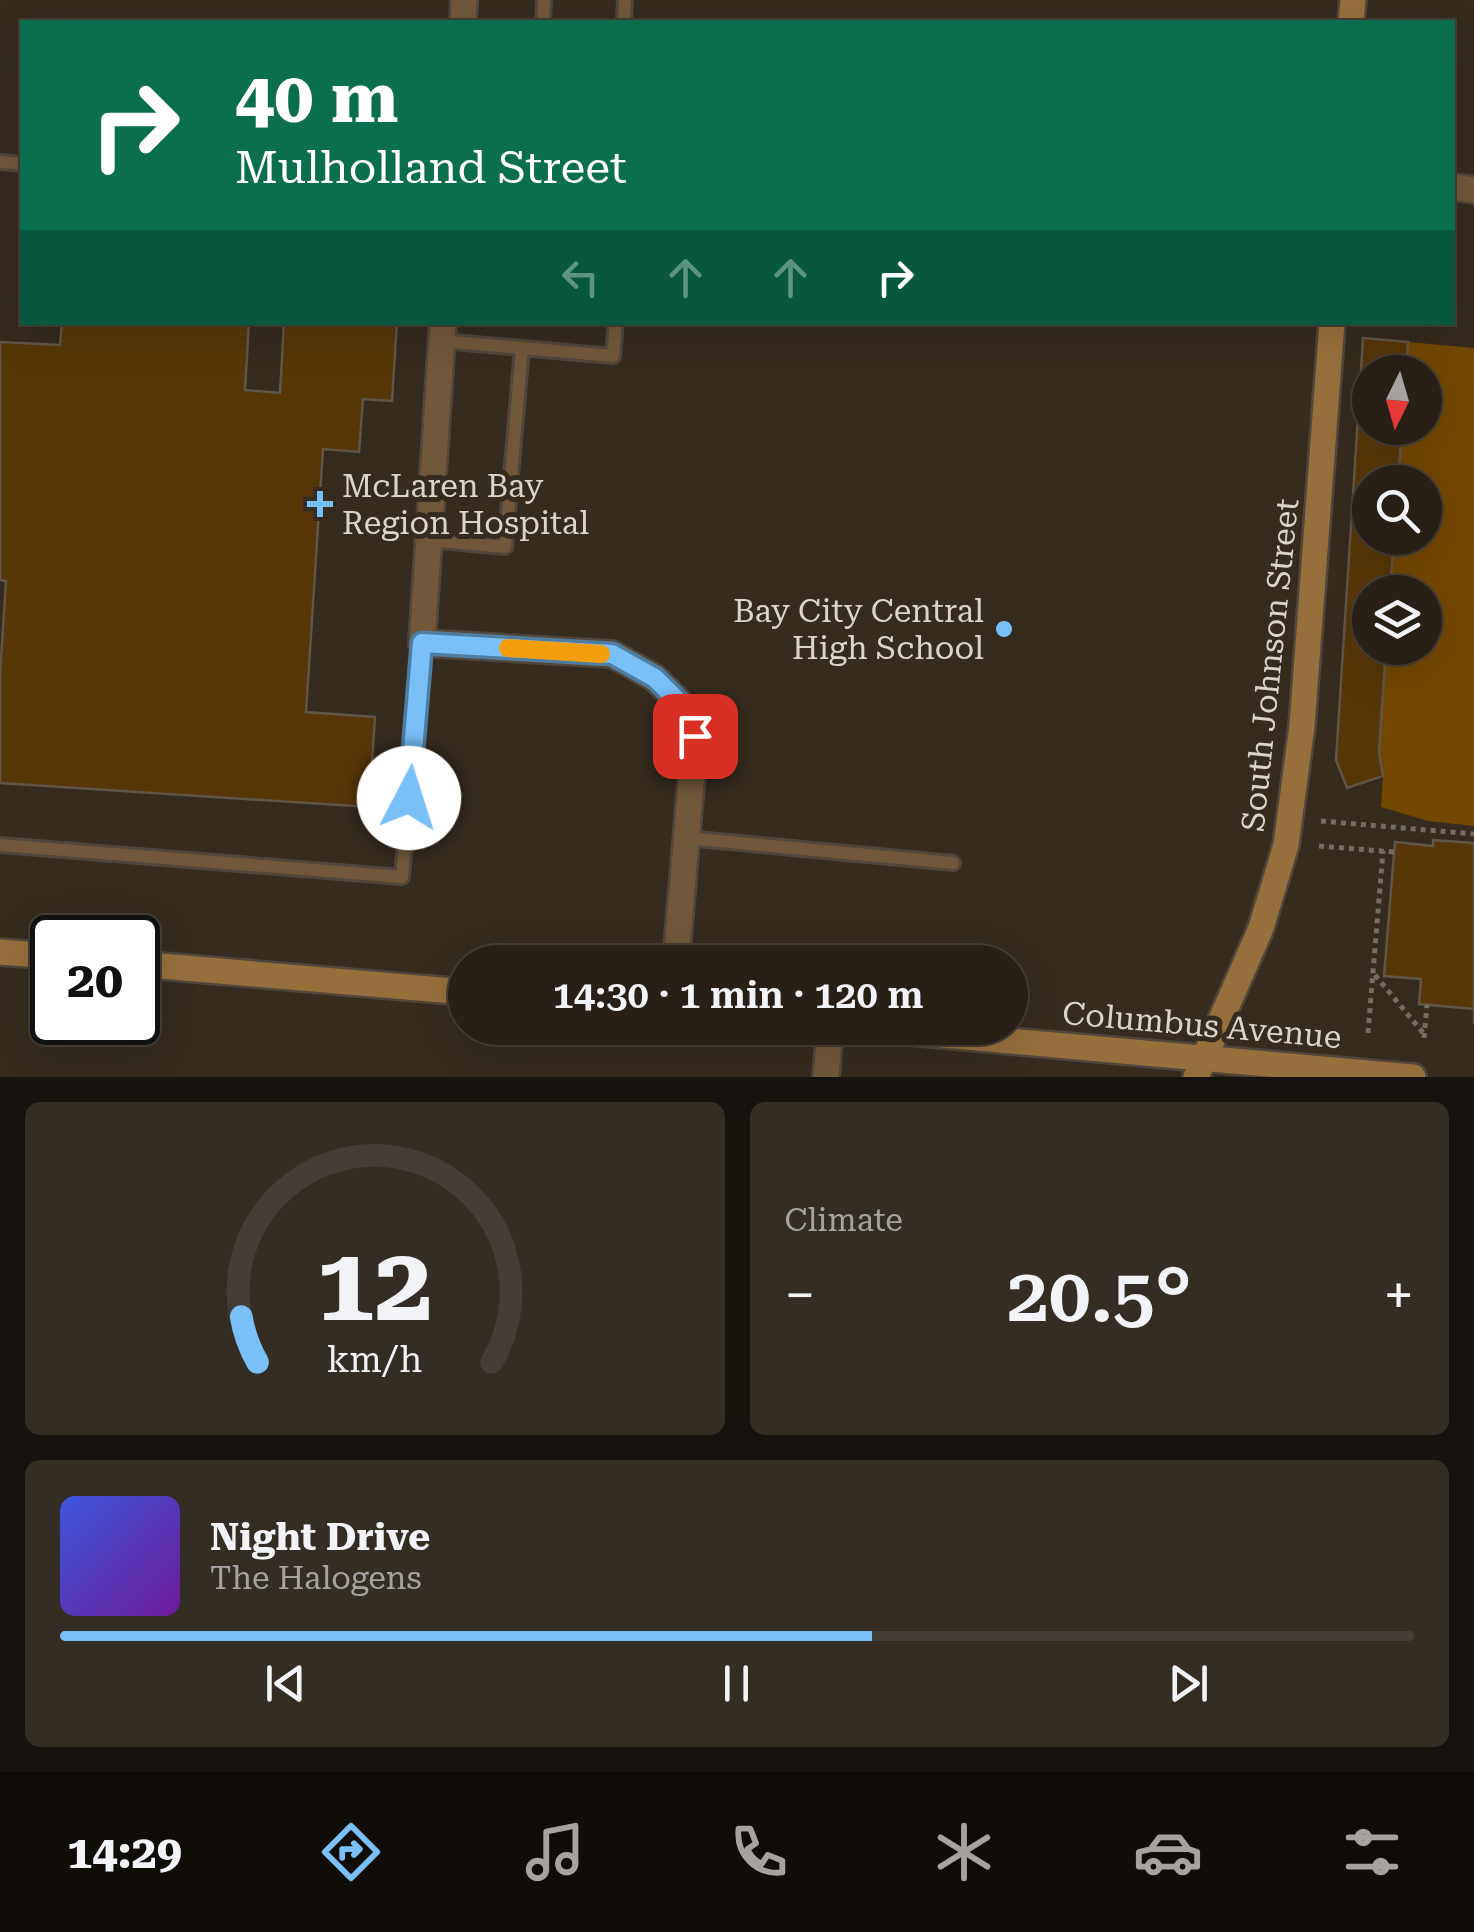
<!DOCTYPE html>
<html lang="en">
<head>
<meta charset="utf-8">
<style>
  body { margin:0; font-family:"Roboto Serif",serif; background:#342d24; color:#f1f3f6; height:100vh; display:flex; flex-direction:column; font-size:38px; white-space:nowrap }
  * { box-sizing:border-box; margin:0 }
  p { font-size:32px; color:#a5a3a1 }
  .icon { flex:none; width:55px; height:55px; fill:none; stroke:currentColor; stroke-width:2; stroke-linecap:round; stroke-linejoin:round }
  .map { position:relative; height:1077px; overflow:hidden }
  .side { display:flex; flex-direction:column; gap:25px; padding:25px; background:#16120d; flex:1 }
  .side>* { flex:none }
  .banner { position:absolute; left:20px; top:20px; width:1435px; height:305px; border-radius:0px; box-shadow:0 10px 40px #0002,0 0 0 2px #443e36; background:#0b6e4f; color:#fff; overflow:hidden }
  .needle { width:65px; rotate:185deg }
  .controls { position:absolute; left:1352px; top:355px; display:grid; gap:20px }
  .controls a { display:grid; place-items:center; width:90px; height:90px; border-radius:50%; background:#282017; box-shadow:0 10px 40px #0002,0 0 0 2px #443e36; font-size:50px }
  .speed { position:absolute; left:30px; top:915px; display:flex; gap:20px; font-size:50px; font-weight:700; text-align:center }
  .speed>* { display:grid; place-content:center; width:130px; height:130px; border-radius:50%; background:#282017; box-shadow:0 10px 40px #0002,0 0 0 2px #443e36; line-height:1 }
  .speed .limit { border:5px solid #111; border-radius:15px; background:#fff; color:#111 }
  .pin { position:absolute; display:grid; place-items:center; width:85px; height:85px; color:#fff; margin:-42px; border-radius:20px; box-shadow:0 5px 15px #0006 }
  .me { position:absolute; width:110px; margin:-55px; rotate:5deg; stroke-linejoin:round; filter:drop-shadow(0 0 8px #0008) }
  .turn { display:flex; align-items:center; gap:35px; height:210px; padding:0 50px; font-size:45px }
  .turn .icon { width:130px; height:130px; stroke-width:2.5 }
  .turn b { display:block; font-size:70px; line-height:85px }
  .lanes { display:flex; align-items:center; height:95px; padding:0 50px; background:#0003; justify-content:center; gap:50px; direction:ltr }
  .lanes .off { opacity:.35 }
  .big { font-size:75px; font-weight:600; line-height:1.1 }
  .side .widget { flex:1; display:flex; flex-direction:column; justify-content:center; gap:15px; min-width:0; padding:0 35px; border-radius:15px; background:#342d24 }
  .side .dial { align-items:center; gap:0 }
  .dial svg { height:260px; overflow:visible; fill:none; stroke:#443e36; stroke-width:7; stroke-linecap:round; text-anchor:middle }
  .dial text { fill:#f1f3f6; stroke:none }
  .song { display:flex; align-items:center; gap:30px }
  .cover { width:120px; height:120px; border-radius:15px; background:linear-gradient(135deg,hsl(230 70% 55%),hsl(280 70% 35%)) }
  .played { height:10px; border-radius:5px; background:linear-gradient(90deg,#79bff8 60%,#443e36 60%) }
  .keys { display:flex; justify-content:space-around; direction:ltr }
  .heat { display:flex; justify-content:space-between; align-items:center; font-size:55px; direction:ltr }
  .side .tiles { flex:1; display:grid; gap:25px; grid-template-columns:1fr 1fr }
  .widget:last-child { grid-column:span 2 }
  .trip { position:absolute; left:448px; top:945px; width:580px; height:100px; border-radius:50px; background:#282017; box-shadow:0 10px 40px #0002,0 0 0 2px #443e36; font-weight:600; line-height:100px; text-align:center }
  .tabs { display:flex; height:160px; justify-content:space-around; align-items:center; background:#100d09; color:#a5a3a1 }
  .tabs .icon { width:70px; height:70px }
  .tabs .on { color:#79bff8 }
  .tabs b { font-size:45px; color:#f1f3f6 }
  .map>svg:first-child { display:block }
</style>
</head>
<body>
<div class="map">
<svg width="1474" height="1077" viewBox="0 0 1474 1077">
  <rect width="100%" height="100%" fill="#352b1f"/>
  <polygon fill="#724700" points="1408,342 1474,348 1474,826 1428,821 1381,807 1383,776 1379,752 1386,648 1425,648 1425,592 1390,592 1394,538 1425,538 1425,482 1398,482 1402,428 1425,428 1425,372 1406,372"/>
  <g fill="#573708" stroke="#605548" stroke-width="2.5">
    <polygon points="62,322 249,322 245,390 280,393 284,322 397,322 392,401 363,399 359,452 323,449 306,712 375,717 369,807 0,783 0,675 6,581 0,580 0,342 60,345"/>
    <polygon points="1363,338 1408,342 1406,372 1370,372 1370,428 1402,428 1398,482 1370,482 1370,538 1394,538 1390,592 1370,592 1370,648 1386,648 1379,753 1383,776 1347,788 1336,760"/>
    <polygon points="1433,840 1474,843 1474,1024 1474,1009 1419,1004 1421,979 1384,976 1395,842 1433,846"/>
  </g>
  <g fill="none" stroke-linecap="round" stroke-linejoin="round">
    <defs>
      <g id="lane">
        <polyline points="543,22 544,0"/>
        <polyline points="624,22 625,0"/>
        <polyline points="0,162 22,164"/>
        <polyline points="441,341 613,356 616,322"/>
        <polyline points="429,540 505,547 522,348"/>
        <polyline points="686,838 953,863"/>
        <polyline points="0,845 402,877 422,643"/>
      </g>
      <g id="street">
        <polyline points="463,22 464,0"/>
        <polyline points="1452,187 1474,190"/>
        <polyline points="443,322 422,643 612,654 655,678 678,701 695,736 676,962"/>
        <polyline points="826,1077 830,1028"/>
      </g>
      <g id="secondary">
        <polyline points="1351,22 1353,0"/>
        <polyline points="0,952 52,956"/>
        <polyline points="138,964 465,992"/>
        <polyline points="866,1028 1413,1077"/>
        <polyline points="1196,1077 1261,928 1286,845 1302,726 1332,322"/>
      </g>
    </defs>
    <use href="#lane" stroke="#50463b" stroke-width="18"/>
    <use href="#street" stroke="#50463b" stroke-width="30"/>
    <use href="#secondary" stroke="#50463b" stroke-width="30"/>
    <g stroke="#756c62" stroke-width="5" stroke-dasharray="5 5" stroke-linecap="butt">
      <polyline points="1321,821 1474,834"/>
      <polyline points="1319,846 1394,852"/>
      <polyline points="1375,975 1424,1034"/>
      <polyline points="1368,1033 1383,851"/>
      <polyline points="1424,1038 1427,1005"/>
    </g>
    <use href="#lane" stroke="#71583a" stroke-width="12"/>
    <use href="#street" stroke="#71583a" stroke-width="25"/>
    <use href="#secondary" stroke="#976f3d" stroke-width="25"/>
  </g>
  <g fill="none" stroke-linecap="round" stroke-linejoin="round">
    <defs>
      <polyline id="route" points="409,798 422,643 612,654 655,678 678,701 695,736"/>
    </defs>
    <use href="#route" stroke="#4f7ca1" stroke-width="25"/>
    <use href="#route" stroke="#79bff8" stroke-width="18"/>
    <polyline stroke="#f59e0b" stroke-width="18" points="508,648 601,654"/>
  </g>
  <g fill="#79bff8" stroke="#352b1f" stroke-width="4">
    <path d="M315 489h10v10h10v10h-10v10h-10v-10h-10v-10h10z"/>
    <circle cx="1004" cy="629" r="10"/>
  </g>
  <g text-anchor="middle" stroke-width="10" stroke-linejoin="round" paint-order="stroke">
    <g font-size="32" fill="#dbd4cd" stroke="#352b1f" text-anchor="start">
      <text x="342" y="497">McLaren Bay<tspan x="342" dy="37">Region Hospital</tspan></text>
      <text x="984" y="622" text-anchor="end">Bay City Central<tspan x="984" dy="37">High School</tspan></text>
    </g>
    <g font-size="32" fill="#dbd4cd" stroke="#352b1f">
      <text transform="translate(1270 665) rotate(-84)" y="11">South Johnson Street</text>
      <text transform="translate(1202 1025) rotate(5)" y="11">Columbus Avenue</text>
    </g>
  </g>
</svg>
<div class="controls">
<a><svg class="needle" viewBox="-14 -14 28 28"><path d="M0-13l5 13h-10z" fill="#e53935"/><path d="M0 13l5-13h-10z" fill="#a5a3a1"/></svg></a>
<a><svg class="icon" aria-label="search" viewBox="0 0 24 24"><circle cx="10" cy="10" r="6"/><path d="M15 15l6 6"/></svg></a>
<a><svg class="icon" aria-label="layers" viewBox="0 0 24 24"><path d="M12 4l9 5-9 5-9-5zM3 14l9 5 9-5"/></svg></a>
</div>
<div class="speed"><div class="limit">20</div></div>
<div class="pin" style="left:695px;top:736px;background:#d93025"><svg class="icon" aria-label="arrive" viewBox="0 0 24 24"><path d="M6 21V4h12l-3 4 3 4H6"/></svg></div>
<svg class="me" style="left:409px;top:798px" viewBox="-20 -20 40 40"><circle r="19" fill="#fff"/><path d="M0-13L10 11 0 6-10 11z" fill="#79bff8"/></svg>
<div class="trip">14:30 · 1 min · 120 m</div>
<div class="banner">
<div class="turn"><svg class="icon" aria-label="right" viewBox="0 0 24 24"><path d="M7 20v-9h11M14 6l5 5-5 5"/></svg><div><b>40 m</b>Mulholland Street</div></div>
<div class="lanes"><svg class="icon off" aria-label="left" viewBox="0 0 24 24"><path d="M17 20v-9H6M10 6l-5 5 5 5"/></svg><svg class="icon off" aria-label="ahead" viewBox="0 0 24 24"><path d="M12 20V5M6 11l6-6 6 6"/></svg><svg class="icon off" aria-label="ahead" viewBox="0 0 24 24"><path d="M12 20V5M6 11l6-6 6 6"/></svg><svg class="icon" aria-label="right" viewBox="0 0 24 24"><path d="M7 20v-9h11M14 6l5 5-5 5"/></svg></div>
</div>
</div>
<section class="side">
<div class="tiles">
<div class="widget dial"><svg viewBox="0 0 100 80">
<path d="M14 69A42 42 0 1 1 86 69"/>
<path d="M14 69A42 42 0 0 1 9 55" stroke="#79bff8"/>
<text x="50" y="56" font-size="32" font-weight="700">12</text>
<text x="50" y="72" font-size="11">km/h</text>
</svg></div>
<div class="widget"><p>Climate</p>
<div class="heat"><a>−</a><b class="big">20.5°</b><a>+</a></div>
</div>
<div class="widget">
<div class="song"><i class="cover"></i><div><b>Night Drive</b><p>The Halogens</p></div></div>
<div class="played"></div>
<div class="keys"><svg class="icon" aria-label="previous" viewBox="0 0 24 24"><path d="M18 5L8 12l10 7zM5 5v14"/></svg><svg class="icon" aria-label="pause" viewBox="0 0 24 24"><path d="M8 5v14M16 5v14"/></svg><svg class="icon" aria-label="next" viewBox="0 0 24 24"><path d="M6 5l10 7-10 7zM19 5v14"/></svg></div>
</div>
</div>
</section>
<nav class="tabs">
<b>14:29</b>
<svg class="icon on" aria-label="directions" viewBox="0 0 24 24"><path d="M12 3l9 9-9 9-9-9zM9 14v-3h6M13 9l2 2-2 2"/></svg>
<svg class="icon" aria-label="music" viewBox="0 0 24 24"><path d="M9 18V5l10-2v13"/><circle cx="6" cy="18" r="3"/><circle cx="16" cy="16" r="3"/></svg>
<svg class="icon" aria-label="phone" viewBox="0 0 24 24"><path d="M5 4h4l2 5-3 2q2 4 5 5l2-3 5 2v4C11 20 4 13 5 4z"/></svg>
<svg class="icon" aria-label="climate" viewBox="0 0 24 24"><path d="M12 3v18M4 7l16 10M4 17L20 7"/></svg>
<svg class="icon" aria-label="car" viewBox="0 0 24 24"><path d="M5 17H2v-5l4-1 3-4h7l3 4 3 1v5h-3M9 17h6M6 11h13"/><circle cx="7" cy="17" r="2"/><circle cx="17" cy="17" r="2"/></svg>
<svg class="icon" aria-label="filters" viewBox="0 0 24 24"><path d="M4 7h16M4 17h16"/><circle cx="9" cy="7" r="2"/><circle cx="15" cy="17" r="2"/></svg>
</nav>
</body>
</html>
